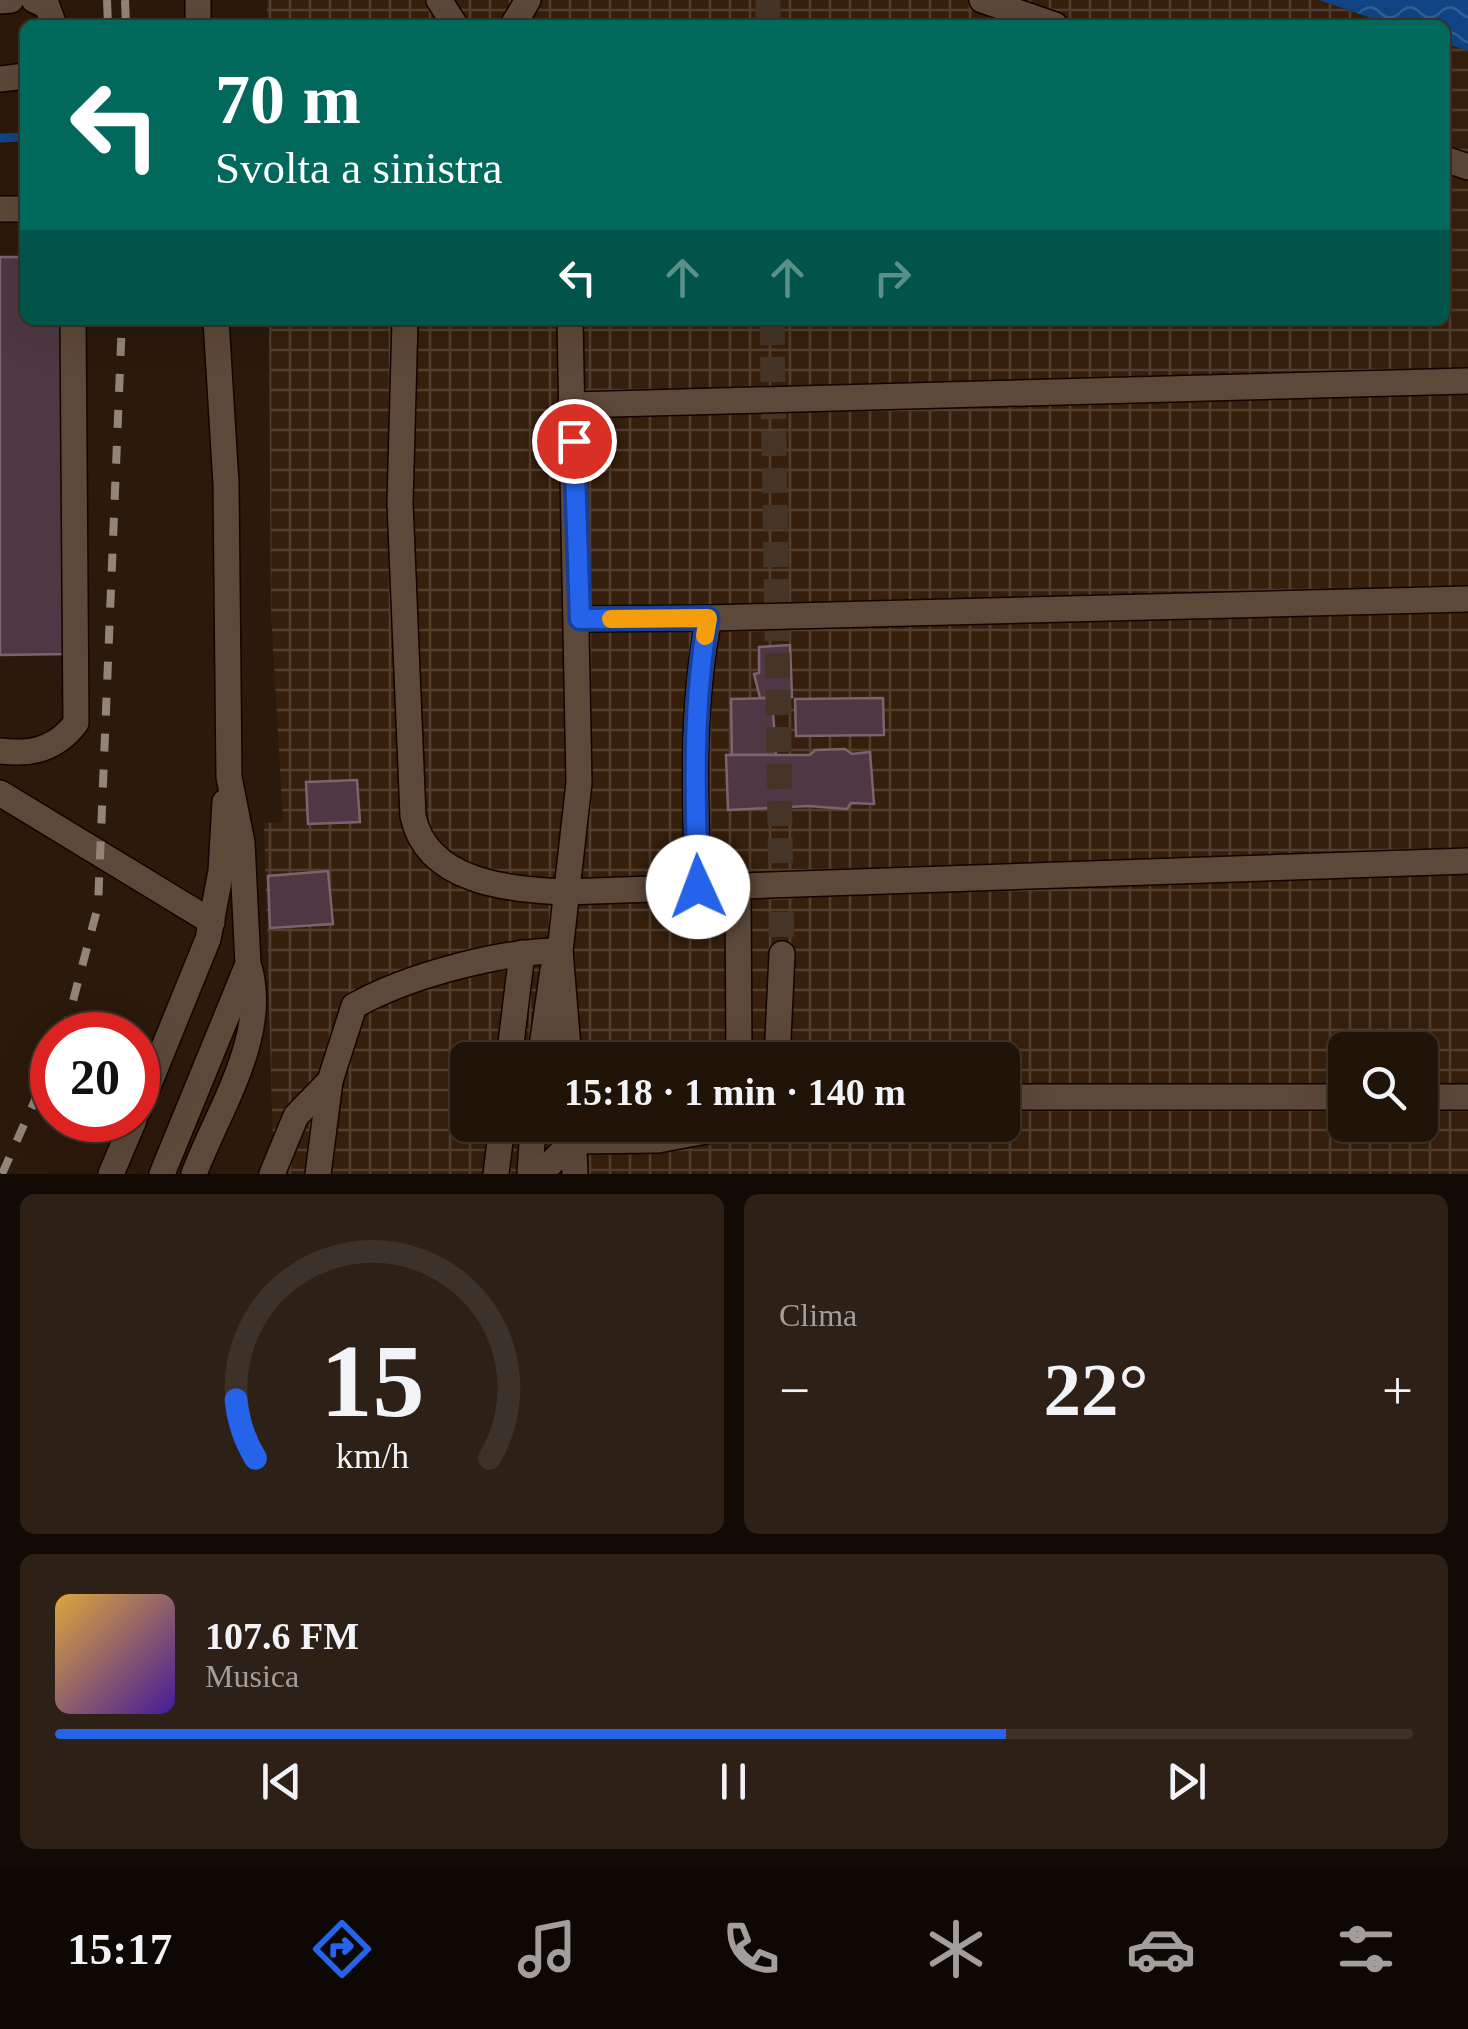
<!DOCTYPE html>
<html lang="it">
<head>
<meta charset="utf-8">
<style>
  body { margin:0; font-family:Georgia,serif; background:#2d2016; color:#f1f3f6; height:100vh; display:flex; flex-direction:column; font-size:38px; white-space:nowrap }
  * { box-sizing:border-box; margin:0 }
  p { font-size:32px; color:#a29e9c }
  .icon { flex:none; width:55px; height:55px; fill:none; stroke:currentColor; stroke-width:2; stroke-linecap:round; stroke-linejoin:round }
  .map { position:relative; height:1174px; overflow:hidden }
  .side { display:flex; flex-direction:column; gap:20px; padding:20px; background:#120a04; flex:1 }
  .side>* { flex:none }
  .hud { position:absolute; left:20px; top:20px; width:1430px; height:305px; border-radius:15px; box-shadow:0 10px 40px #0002,0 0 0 2px #3d3229; background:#00695c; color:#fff; overflow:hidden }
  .buttons { position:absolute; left:1328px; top:1032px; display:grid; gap:20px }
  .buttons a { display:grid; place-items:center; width:110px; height:110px; border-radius:15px; background:#201308; box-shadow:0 10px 40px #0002,0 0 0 2px #3d3229; font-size:50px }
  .speed { position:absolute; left:30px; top:1012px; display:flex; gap:20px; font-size:50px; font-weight:700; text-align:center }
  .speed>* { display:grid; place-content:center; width:130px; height:130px; border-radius:50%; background:#201308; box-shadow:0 10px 40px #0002,0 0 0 2px #3d3229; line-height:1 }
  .speed .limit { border:15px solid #d22; background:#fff; color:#111 }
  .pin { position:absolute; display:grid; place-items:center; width:85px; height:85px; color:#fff; margin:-42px; border:5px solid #fff; border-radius:50%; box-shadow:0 2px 10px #0007 }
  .me { position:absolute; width:110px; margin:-55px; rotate:358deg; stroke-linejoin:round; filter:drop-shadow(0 0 8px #0008) }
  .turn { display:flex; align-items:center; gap:35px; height:210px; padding:0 30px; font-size:45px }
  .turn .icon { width:130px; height:130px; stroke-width:2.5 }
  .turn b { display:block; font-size:70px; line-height:85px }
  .lanes { display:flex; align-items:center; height:95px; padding:0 30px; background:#0003; justify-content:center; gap:50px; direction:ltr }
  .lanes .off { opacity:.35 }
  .big { font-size:75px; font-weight:600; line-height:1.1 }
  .side .card { flex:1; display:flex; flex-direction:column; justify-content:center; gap:15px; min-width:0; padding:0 35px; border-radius:15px; background:#2d2016 }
  .side .dial { align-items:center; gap:0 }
  .dial svg { height:260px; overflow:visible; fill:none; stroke:#3d3229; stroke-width:7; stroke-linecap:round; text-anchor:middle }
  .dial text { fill:#f1f3f6; stroke:none }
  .song { display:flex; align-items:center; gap:30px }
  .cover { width:120px; height:120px; border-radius:15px; background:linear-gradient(135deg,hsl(40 70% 55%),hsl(260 70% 35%)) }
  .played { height:10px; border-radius:5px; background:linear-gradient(90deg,#2563eb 70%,#3d3229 70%) }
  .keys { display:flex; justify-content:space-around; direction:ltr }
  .heat { display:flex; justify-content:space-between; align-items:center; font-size:55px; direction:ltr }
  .side .tiles { flex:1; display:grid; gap:20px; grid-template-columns:1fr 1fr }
  .card:last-child { grid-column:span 2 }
  .trip { position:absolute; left:450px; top:1042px; width:570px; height:100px; border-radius:15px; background:#201308; box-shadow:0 10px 40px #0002,0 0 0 2px #3d3229; font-weight:600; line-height:100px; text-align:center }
  .dock { display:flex; height:160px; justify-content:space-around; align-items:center; background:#0d0803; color:#a29e9c }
  .dock .icon { width:70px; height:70px }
  .dock .current { color:#2563eb }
  .dock b { font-size:45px; color:#f1f3f6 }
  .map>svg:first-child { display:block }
</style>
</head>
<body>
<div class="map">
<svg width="1468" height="1174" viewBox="0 0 1468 1174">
  <defs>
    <pattern id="industrial-grid" width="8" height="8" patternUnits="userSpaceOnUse" patternTransform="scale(2.5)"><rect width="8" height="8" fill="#361f0c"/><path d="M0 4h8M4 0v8" fill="none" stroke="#533e2e"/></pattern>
    <pattern id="water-waves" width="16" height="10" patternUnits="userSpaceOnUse" patternTransform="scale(2.5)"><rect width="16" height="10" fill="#114584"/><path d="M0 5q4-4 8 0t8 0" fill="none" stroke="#335f94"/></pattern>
  </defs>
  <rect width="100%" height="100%" fill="#2b190b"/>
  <g fill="url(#industrial-grid)" fill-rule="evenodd">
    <polygon points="267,0 1319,0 1391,25 267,25"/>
    <path d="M1445 43 1468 51V1174H262L273 1146 264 823 283 822 271 611 269 320H1445ZM1345 1050H1420V1125H1345ZM468 1060H1002V1125H468Z"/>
  </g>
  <polygon fill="url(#water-waves)" points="1319,0 1468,0 1468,51 1445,43 1445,25 1391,25"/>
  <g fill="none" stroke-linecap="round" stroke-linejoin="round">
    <polyline stroke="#114584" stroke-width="9" points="0,138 25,137"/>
  </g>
  <g fill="#4f3843" stroke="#7c636f" stroke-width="2.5">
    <polygon points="0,257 25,257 25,320 61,320 70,654 0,655"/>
    <polygon points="790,645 792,697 760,698 754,674 759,673 759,647"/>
    <polygon points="772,698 776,755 732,755 731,699"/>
    <polygon points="883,698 884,735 796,736 795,699"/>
    <polygon points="845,749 852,754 870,752 874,804 851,803 847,809 808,806 728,810 726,755 810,755 815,750"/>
    <polygon points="357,780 360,822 308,824 306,782"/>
    <polygon points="328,871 333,924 270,928 268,876"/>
  </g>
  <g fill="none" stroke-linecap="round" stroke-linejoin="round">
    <g stroke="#463527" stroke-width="25" stroke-dasharray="25 12" stroke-linecap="butt">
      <polyline points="768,0 768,25"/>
      <polyline points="772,320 782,954"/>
    </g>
    <defs>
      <g id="minor">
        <polyline points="34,0 47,6 54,25"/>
        <polyline points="198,0 198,25"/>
        <polyline points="439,0 455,25"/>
        <polyline points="982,0 1055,25"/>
        <polyline points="0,1 11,0"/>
        <polyline points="513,25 528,0"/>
        <polyline points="0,79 25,76"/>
        <polyline points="1445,159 1468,167"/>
        <polyline points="0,209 25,209"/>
        <path d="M405 320 400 503 413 816C427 883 509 889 564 892L1468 861"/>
        <polyline points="573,405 1468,381"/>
        <polyline points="709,618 1468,599"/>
        <path d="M579 619 709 618C691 707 695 796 698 887"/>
        <path d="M0 751C32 755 56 749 76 723L73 320"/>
        <polyline points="0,793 212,922"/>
        <polyline points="738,886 739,1060"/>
        <polyline points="509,1060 522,953"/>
        <polyline points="540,1060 553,970"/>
        <polyline points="569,1060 560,951 579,783 570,320"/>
        <polyline points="777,1060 782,954"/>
        <polyline points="1002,1097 1345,1097"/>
        <polyline points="1420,1097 1468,1097"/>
        <polyline points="138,1111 208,939 221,871 225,802"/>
        <polyline points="573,1130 575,1174"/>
        <polyline points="111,1174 134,1120"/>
        <polyline points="162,1174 248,964 242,843 229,777 226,484 216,320"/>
        <path d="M194 1174C218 1110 271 1033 248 964"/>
        <polyline points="272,1174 296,1116 330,1081"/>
        <path d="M318 1174 330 1081 354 1006C407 976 500 951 560 951"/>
        <polyline points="496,1174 502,1125"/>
        <polyline points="530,1174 533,1125"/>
        <polyline points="540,1174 573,1141 658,1140 738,1125"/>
      </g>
    </defs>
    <use href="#minor" stroke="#130400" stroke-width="28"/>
    <use href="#minor" stroke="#5d4939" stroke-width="25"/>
    <g stroke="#938479" stroke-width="8" stroke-dasharray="18 18" stroke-linecap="butt">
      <polyline points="107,0 108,25"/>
      <polyline points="125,0 126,25"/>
      <polyline points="64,1035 98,906 122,320"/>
      <polyline points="2,1174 52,1062"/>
    </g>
  </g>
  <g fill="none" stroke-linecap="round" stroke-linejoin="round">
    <defs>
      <path id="route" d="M574 441 580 619 708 618C692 707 695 796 698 887"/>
    </defs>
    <use href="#route" stroke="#184099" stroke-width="25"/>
    <use href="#route" stroke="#2563eb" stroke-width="18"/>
    <polyline stroke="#f59e0b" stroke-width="18" points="611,619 708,618 705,636"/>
  </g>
</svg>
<div class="buttons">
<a><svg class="icon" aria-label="search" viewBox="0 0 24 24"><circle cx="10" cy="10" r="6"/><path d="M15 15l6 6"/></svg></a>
</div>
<div class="speed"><div class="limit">20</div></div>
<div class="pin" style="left:574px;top:441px;background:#d93025"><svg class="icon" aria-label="arrive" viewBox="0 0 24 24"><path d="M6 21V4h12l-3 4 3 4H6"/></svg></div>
<svg class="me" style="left:698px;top:887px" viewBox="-20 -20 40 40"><circle r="19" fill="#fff"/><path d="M0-13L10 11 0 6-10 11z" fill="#2563eb"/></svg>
<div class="trip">15:18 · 1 min · 140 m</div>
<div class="hud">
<div class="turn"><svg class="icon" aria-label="left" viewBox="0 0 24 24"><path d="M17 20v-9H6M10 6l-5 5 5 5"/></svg><div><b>70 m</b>Svolta a sinistra</div></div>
<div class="lanes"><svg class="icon" aria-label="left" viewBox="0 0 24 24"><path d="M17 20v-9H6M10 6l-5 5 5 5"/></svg><svg class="icon off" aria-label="ahead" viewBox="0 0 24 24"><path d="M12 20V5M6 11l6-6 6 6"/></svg><svg class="icon off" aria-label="ahead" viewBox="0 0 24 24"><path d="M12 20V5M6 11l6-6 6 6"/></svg><svg class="icon off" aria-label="right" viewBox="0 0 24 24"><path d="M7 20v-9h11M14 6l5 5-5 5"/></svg></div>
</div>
</div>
<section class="side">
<div class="tiles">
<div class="card dial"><svg viewBox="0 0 100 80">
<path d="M14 69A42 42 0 1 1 86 69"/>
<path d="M14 69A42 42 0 0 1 8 51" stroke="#2563eb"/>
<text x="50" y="56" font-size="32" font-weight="700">15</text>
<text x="50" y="72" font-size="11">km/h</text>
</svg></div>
<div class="card"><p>Clima</p>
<div class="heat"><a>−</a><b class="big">22°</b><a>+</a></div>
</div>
<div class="card">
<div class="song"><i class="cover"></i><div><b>107.6 FM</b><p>Musica</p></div></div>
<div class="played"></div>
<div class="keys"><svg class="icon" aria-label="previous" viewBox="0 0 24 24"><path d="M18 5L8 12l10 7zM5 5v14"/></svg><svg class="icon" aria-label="pause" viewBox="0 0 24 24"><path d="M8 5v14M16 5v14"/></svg><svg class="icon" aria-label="next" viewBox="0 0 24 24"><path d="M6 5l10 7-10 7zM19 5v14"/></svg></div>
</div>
</div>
</section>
<nav class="dock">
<b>15:17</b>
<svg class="icon current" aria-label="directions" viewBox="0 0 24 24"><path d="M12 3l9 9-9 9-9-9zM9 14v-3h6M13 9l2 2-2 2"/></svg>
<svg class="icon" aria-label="music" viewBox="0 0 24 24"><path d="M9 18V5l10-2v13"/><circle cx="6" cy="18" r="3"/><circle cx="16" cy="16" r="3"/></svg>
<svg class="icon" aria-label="phone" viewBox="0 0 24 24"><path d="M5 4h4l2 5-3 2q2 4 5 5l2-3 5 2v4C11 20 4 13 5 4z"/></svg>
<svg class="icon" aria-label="climate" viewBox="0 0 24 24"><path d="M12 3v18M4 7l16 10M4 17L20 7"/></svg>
<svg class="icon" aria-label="car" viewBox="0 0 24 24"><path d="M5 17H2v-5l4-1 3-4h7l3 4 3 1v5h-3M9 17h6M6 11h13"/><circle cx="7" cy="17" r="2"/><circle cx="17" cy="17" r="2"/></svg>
<svg class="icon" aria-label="filters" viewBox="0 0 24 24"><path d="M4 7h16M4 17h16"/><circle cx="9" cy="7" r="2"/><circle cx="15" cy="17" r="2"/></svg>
</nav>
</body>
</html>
